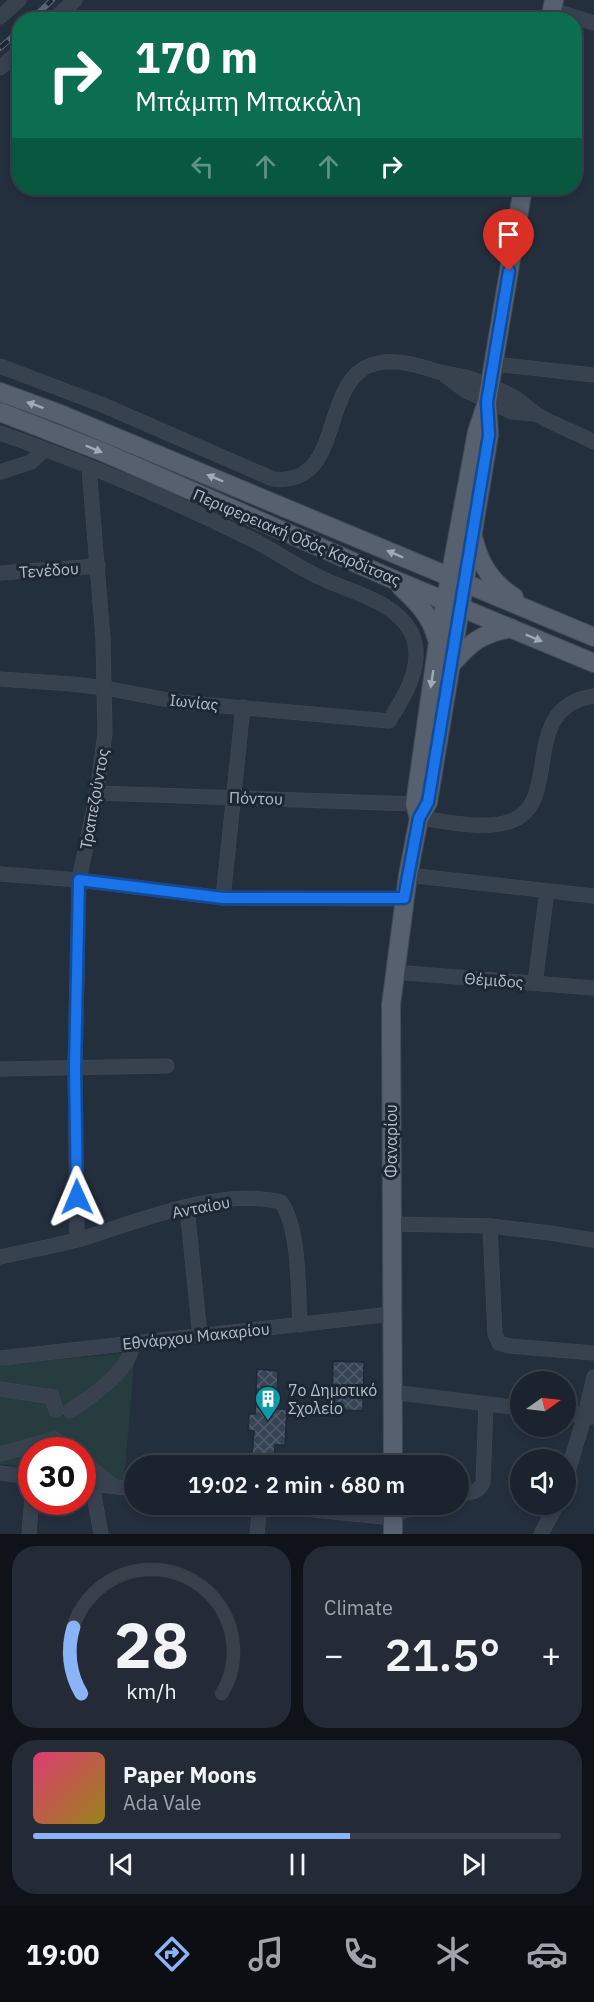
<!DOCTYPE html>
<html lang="en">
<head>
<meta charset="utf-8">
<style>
  body { margin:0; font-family:"IBM Plex Sans",sans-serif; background:#242b36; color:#f1f3f6; height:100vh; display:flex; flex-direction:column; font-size:22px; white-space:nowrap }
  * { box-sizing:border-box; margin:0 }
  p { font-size:20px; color:#a0a4aa }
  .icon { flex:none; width:33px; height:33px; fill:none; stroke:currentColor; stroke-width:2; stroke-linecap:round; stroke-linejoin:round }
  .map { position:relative; height:1534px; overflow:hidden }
  .sheet { display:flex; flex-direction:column; gap:12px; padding:12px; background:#0f1319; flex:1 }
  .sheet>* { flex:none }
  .banner { position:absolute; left:12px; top:12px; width:570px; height:183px; border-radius:24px; box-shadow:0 3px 9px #0003,0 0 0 2px #39404a; background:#0b6e4f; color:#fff; overflow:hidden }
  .needle { width:39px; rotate:76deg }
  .fabs { position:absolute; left:510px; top:1371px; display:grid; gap:12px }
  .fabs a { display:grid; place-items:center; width:66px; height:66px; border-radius:50%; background:#1b232e; box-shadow:0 3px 9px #0003,0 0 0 2px #39404a; font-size:30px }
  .speed { position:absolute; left:18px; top:1437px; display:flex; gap:12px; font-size:30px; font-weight:700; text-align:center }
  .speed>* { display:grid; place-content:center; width:78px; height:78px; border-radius:50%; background:#1b232e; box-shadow:0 3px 9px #0003,0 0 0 2px #39404a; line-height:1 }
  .speed .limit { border:9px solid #d22; background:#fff; color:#111 }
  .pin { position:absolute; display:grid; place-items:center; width:51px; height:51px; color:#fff; margin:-62px -26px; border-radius:50% 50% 50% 0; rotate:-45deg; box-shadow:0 0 6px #0007 }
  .pin .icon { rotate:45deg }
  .me { position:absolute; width:66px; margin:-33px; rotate:359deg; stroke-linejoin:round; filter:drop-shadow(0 0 4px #0008) }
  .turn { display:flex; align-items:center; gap:21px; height:126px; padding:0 24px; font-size:27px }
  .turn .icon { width:78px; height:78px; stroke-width:2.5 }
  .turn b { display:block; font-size:42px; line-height:51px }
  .lanes { display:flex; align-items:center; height:57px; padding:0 24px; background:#0003; justify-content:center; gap:30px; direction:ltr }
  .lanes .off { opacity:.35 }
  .big { font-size:45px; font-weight:600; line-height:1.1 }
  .sheet .widget { flex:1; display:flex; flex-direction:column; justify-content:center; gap:9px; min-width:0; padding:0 21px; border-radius:24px; background:#242b36 }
  .sheet .dial { align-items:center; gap:0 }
  .dial svg { height:156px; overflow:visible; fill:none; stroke:#39404a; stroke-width:7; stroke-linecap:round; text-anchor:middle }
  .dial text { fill:#f1f3f6; stroke:none }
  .song { display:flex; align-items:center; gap:18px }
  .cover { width:72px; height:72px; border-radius:9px; background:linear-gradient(135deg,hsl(340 70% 55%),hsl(50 70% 35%)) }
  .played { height:6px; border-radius:3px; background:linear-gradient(90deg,#8ab4f8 60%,#39404a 60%) }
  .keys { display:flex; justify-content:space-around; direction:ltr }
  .heat { display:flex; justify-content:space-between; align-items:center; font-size:33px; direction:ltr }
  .sheet .tiles { flex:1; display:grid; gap:12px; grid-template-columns:1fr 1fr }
  .widget:last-child { grid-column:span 2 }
  .trip { position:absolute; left:124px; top:1455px; width:345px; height:60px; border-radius:30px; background:#1b232e; box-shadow:0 3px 9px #0003,0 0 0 2px #39404a; font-weight:600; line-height:60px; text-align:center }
  .dock { display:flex; height:96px; justify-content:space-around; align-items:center; background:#0b0e12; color:#a0a4aa }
  .dock .icon { width:42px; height:42px }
  .dock .on { color:#8ab4f8 }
  .dock b { font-size:27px; color:#f1f3f6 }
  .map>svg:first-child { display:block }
</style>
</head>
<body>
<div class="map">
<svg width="594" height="1534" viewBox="0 0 594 1534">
  <defs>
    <pattern id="building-cross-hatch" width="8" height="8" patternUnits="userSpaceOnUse" patternTransform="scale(1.5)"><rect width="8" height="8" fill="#364354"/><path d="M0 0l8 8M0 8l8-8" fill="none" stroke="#515c6b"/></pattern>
  </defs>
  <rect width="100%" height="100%" fill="#242f3e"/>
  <polygon fill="#263c3f" points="135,1353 124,1480 83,1475 82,1450 32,1450 31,1468 0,1464 0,1364"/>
  <g fill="url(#building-cross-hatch)" stroke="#1f2835" stroke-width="1.5">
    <polygon points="333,1361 364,1362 363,1411 332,1410"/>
    <polygon points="257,1369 278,1371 277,1409 287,1409 285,1445 275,1445 274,1466 251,1466 254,1431 248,1430 249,1414 255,1414"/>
  </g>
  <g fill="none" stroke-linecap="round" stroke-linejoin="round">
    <defs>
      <g id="minor">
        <polyline points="552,10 594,23"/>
        <polyline points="0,17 19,0"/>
        <polyline points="53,20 75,0"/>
        <polyline points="0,68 20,51"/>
        <polyline points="494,364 594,375"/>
        <path d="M0 366 103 405 273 479C348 487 317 375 378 363 398 359 417 365 436 371 448 375 460 375 472 379 485 384 501 390 514 397 522 402 528 409 536 414 554 425 575 432 594 442"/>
        <polyline points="446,376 466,391 512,412 536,414"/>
        <path d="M0 433C84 462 167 498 247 537 272 549 294 565 319 577 349 592 394 600 411 632 426 662 405 696 389 721L179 702 105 688 72 684 0 679"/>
        <polyline points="0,472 31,462 45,449"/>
        <polyline points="0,573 98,566"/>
        <polyline points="97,793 415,804"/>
        <path d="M419 818C448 821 483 831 511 821 564 802 517 707 594 696"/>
        <polyline points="0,874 79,880 223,898 404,899"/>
        <polyline points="408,875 594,896"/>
        <polyline points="223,898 243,707"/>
        <polyline points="394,972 594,988"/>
        <polyline points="535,983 547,891"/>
        <polyline points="0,1069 167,1066"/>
        <polyline points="187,1207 200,1336"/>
        <polyline points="392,1224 490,1226 550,1233 594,1240"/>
        <polyline points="490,1226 495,1334 499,1343 510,1346 594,1353"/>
        <polyline points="77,1240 75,1068 79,880 97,793 105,733 103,639 89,467"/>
        <path d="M0 1257C27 1251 54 1246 81 1239 139 1221 220 1187 281 1202 300 1229 298 1292 300 1325"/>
        <polyline points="0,1358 392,1314"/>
        <polyline points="0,1389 52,1397 56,1410"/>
        <polyline points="392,1392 520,1408"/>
        <path d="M70 1411C91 1396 132 1371 132 1343"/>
        <polyline points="566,1413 593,1417"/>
        <polyline points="0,1454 55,1439"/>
        <polyline points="82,1461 112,1485"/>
        <polyline points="0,1473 32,1477"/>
        <polyline points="566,1478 585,1415 594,1377"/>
        <polyline points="82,1483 135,1489"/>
        <polyline points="92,1484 101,1534"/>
        <path d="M459 1494C470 1493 478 1493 483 1483L486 1404"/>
        <polyline points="254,1504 393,1518 402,1512 424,1504"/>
        <polyline points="29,1534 32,1497"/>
        <polyline points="257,1534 260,1505"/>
        <polyline points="541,1534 557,1504"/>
      </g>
      <g id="major">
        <polyline points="550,20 554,0"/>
        <polyline points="0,392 60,414 594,637"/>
        <polyline points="0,412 103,452 390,578 594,663"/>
        <path d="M474 540C480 565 492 583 514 597"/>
        <path d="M401 587C418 603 431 616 437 639"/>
        <path d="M450 666C471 642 480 634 511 628"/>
        <polyline points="419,818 415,804 438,642 477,432 487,402 523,188"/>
        <polyline points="393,1466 391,1005 408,875 419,818 428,802 489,435 487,402"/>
        <polyline points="393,1504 393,1534"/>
      </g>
    </defs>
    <use href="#minor" stroke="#414a57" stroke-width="15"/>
    <use href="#major" stroke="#414a57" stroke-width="20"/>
    <use href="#minor" stroke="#38414e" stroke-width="14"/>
    <use href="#major" stroke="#56606e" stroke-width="18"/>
    <defs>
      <g id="rail">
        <polyline points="31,20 52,0"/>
        <polyline points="0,48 20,30"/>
      </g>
    </defs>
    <use href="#rail" stroke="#5a6575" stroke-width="6"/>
    <use href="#rail" stroke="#1d2633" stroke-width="4" stroke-dasharray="11" stroke-linecap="butt"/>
  </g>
  <defs><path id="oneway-solid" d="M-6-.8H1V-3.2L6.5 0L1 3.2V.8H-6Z" transform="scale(1.5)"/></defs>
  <g fill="#a1aab7">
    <use href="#oneway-solid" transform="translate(35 405) rotate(-160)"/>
    <use href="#oneway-solid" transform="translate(94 449) rotate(23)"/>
    <use href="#oneway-solid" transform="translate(215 478) rotate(-157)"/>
    <use href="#oneway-solid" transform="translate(395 554) rotate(-157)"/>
    <use href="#oneway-solid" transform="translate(534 638) rotate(23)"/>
    <use href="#oneway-solid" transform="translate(432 679) rotate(99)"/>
  </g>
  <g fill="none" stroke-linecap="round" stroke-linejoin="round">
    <defs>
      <polyline id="route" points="77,1197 75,1068 79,880 223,898 404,898 419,818 428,802 489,435 487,402 509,271"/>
    </defs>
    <use href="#route" stroke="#114b97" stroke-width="15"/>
    <use href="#route" stroke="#1a73e8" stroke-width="10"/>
  </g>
  <defs>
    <symbol id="building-pin" viewBox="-11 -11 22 30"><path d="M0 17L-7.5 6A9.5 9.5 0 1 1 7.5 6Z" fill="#0f9aa8" stroke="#1d2633"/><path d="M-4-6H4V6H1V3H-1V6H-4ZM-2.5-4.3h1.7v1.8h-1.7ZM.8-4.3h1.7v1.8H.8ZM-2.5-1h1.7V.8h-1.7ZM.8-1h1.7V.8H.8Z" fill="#fff"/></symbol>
  </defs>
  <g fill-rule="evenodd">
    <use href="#building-pin" x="253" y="1384" width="30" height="40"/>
  </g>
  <g text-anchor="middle" stroke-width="6" stroke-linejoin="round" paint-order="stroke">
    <g font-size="16" fill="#b4bcc9" stroke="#1d2633">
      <text transform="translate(297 537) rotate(23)" y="6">Περιφερειακή Οδός Καρδίτσας</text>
      <text transform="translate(49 570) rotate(-4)" y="6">Τενέδου</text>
      <text transform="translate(194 702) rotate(6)" y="6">Ιωνίας</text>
      <text transform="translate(256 798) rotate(2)" y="6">Πόντου</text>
      <text transform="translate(94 799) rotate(-80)" y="6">Τραπεζούντος</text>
      <text transform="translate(494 980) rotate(4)" y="6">Θέμιδος</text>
      <text transform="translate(391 1141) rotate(-90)" y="6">Φαναρίου</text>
      <text transform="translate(201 1207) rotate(-11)" y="6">Ανταίου</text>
      <text transform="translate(196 1336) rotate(-6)" y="6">Εθνάρχου Μακαρίου</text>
    </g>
    <g font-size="16" fill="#b4bcc9" stroke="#1d2633" text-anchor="start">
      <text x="288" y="1396">7ο Δημοτικό<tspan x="288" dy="18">Σχολείο</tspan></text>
    </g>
  </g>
</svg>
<div class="fabs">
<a><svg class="needle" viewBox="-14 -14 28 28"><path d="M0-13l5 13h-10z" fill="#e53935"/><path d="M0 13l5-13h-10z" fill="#a0a4aa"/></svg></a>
<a><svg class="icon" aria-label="sound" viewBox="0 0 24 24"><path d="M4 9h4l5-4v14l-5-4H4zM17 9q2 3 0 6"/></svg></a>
</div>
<div class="speed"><div class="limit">30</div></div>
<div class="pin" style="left:509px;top:271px;background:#d93025"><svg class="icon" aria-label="arrive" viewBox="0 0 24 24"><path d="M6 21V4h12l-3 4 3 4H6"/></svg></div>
<svg class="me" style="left:77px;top:1197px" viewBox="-20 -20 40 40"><path d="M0-17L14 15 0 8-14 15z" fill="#1a73e8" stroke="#fff" stroke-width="4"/></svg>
<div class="trip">19:02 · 2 min · 680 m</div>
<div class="banner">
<div class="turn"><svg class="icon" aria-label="right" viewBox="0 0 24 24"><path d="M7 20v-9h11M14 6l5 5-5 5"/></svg><div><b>170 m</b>Μπάμπη Μπακάλη</div></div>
<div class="lanes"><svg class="icon off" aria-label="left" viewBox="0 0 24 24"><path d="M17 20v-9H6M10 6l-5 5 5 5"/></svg><svg class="icon off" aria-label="ahead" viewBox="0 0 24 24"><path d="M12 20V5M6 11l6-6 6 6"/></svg><svg class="icon off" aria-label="ahead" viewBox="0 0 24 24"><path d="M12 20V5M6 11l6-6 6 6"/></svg><svg class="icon" aria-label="right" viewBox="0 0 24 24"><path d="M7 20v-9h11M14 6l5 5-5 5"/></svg></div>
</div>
</div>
<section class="sheet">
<div class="tiles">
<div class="widget dial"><svg viewBox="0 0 100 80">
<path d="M14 69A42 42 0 1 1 86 69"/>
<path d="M14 69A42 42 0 0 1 10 35" stroke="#8ab4f8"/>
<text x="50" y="56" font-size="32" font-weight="700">28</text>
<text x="50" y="72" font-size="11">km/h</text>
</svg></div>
<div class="widget"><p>Climate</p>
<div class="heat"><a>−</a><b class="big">21.5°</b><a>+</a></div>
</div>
<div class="widget">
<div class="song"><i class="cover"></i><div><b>Paper Moons</b><p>Ada Vale</p></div></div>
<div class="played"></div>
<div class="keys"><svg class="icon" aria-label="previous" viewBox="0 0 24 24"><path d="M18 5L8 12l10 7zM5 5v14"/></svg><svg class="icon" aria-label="pause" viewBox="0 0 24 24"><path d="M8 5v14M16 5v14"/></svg><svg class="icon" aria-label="next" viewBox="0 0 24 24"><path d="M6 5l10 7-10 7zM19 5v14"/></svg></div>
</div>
</div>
</section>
<nav class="dock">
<b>19:00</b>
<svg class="icon on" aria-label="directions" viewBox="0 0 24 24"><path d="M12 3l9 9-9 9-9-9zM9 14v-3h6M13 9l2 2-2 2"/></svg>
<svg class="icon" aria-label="music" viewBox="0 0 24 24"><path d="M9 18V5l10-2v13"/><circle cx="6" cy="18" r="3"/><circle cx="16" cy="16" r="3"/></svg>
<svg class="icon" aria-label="phone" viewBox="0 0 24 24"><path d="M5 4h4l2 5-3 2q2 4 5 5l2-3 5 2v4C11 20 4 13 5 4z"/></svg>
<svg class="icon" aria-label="climate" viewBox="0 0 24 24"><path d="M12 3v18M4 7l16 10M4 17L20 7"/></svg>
<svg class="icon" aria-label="car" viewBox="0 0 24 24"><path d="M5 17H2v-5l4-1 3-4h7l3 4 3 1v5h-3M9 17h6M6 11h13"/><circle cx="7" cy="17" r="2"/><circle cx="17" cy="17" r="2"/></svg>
</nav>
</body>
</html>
